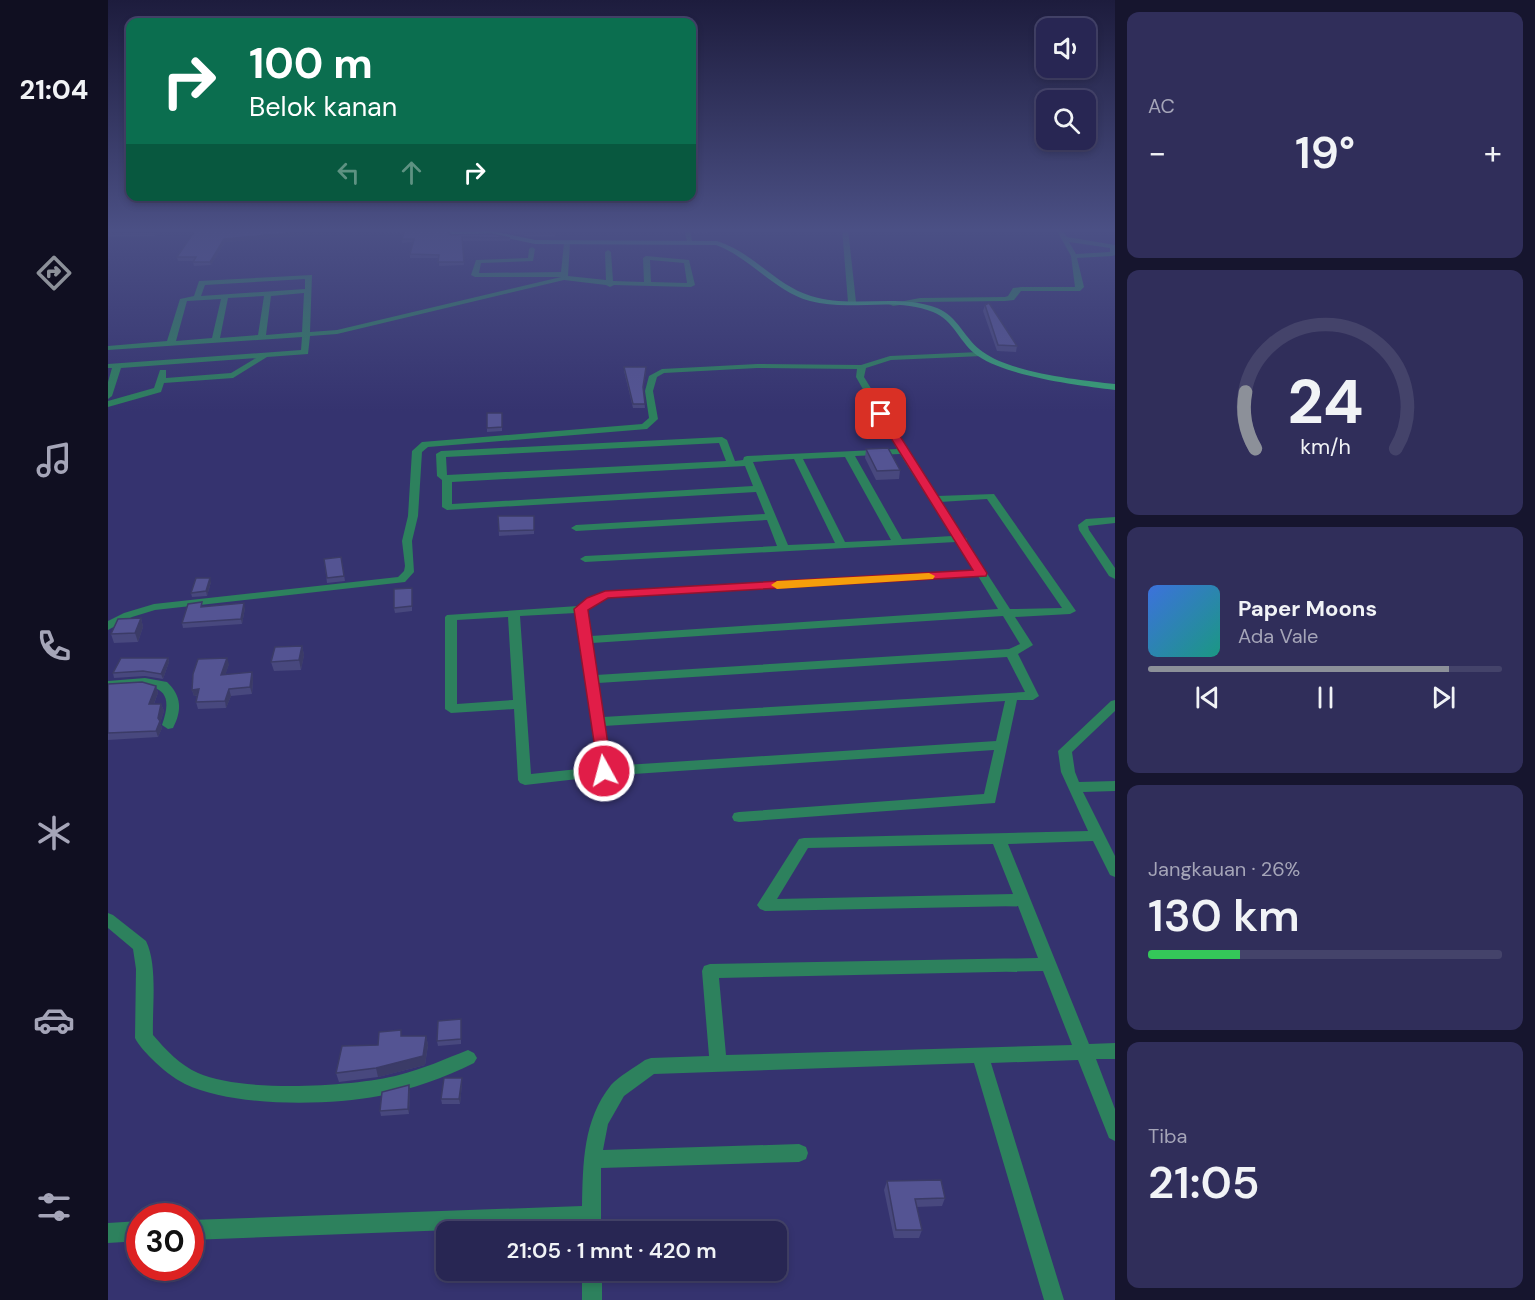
<!DOCTYPE html>
<html lang="id">
<head>
<meta charset="utf-8">
<style>
  body { margin:0; font-family:"DM Sans",sans-serif; background:#302e5a; color:#f1f3f6; height:100vh; display:flex; flex-direction:column; font-size:22px; white-space:nowrap }
  * { box-sizing:border-box; margin:0 }
  p { font-size:20px; color:#a5a5b8 }
  .icon { flex:none; width:33px; height:33px; fill:none; stroke:currentColor; stroke-width:2; stroke-linecap:round; stroke-linejoin:round }
  .map { position:relative; flex:1; overflow:hidden }
  .details { display:flex; flex-direction:column; gap:12px; padding:12px; background:#16152e; width:420px }
  .details>* { flex:none }
  .guide { position:absolute; left:18px; top:18px; width:570px; height:183px; border-radius:12px; box-shadow:0 3px 9px #0003,0 0 0 2px #44436a; background:#0b6e4f; color:#fff; overflow:hidden }
  .buttons { position:absolute; left:928px; top:18px; display:grid; gap:12px }
  .buttons a { display:grid; place-items:center; width:60px; height:60px; border-radius:12px; background:#282653; box-shadow:0 3px 9px #0003,0 0 0 2px #44436a; font-size:30px }
  .speed { position:absolute; left:18px; top:1203px; display:flex; gap:12px; font-size:30px; font-weight:700; text-align:center }
  .speed>* { display:grid; place-content:center; width:78px; height:78px; border-radius:50%; background:#282653; box-shadow:0 3px 9px #0003,0 0 0 2px #44436a; line-height:1 }
  .speed .limit { border:9px solid #d22; background:#fff; color:#111 }
  .pin { position:absolute; display:grid; place-items:center; width:51px; height:51px; color:#fff; margin:-26px; border-radius:12px; box-shadow:0 3px 9px #0006 }
  .me { position:absolute; width:66px; margin:-33px; rotate:353deg; stroke-linejoin:round; filter:drop-shadow(0 0 4px #0008) }
  .turn { display:flex; align-items:center; gap:21px; height:126px; padding:0 24px; font-size:27px }
  .turn .icon { width:78px; height:78px; stroke-width:2.5 }
  .turn b { display:block; font-size:42px; line-height:51px }
  .lanes { display:flex; align-items:center; height:57px; padding:0 24px; background:#0003; justify-content:center; gap:30px; direction:ltr }
  .lanes .off { opacity:.35 }
  .big { font-size:45px; font-weight:600; line-height:1.1 }
  .details .tile { flex:1; display:flex; flex-direction:column; justify-content:center; gap:9px; min-width:0; padding:0 21px; border-radius:12px; background:#302e5a }
  .details .dial { align-items:center; gap:0 }
  .dial svg { height:156px; overflow:visible; fill:none; stroke:#44436a; stroke-width:7; stroke-linecap:round; text-anchor:middle }
  .dial text { fill:#f1f3f6; stroke:none }
  .song { display:flex; align-items:center; gap:18px }
  .cover { width:72px; height:72px; border-radius:9px; background:linear-gradient(135deg,hsl(220 70% 55%),hsl(170 70% 35%)) }
  .played { height:6px; border-radius:3px; background:linear-gradient(90deg,#8c9099 85%,#44436a 85%) }
  .keys { display:flex; justify-content:space-around; direction:ltr }
  .heat { display:flex; justify-content:space-between; align-items:center; font-size:33px; direction:ltr }
  .charge { height:9px; border-radius:4px; background:linear-gradient(90deg,#34c759 26%,#44436a 0) }
  .trip { position:absolute; left:328px; top:1221px; width:351px; height:60px; border-radius:12px; background:#282653; box-shadow:0 3px 9px #0003,0 0 0 2px #44436a; font-weight:600; line-height:60px; text-align:center }
  main { display:flex; flex:1; min-height:0 }
  .tabs { display:flex; flex-direction:column; width:108px; justify-content:space-around; align-items:center; background:#100f21; color:#a5a5b8 }
  .tabs .icon { width:42px; height:42px }
  .tabs .active { color:#8c9099 }
  .tabs b { font-size:27px; color:#f1f3f6 }
  .map>svg:first-child { display:block }
</style>
</head>
<body>
<main>
<nav class="tabs">
<b>21:04</b>
<svg class="icon active" aria-label="directions" viewBox="0 0 24 24"><path d="M12 3l9 9-9 9-9-9zM9 14v-3h6M13 9l2 2-2 2"/></svg>
<svg class="icon" aria-label="music" viewBox="0 0 24 24"><path d="M9 18V5l10-2v13"/><circle cx="6" cy="18" r="3"/><circle cx="16" cy="16" r="3"/></svg>
<svg class="icon" aria-label="phone" viewBox="0 0 24 24"><path d="M5 4h4l2 5-3 2q2 4 5 5l2-3 5 2v4C11 20 4 13 5 4z"/></svg>
<svg class="icon" aria-label="climate" viewBox="0 0 24 24"><path d="M12 3v18M4 7l16 10M4 17L20 7"/></svg>
<svg class="icon" aria-label="car" viewBox="0 0 24 24"><path d="M5 17H2v-5l4-1 3-4h7l3 4 3 1v5h-3M9 17h6M6 11h13"/><circle cx="7" cy="17" r="2"/><circle cx="17" cy="17" r="2"/></svg>
<svg class="icon" aria-label="filters" viewBox="0 0 24 24"><path d="M4 7h16M4 17h16"/><circle cx="9" cy="7" r="2"/><circle cx="15" cy="17" r="2"/></svg>
</nav>
<div class="map">
<svg width="1007" height="1300" viewBox="0 0 1007 1300">
  <rect width="100%" height="100%" fill="#35336f"/>
  <g fill="none" stroke-linecap="round" stroke-linejoin="round">
    <g fill="#2d815d" fill-rule="evenodd">
      <polygon points="576,229 582,229 584,242 579,241"/>
      <polygon points="734,229 740,229 748,302 744,304 740,302"/>
      <path d="M948 229H954L959 237 1007 245V255L1004 256 969 258 976 287 972 291H913L906 300 897 301 812 302 785 306 781 304 812 298 897 297 900 296 905 288 913 287H967L963 256ZM961 242 1002 248V252L968 254Z"/>
      <path d="M459 241 462 243 460 276 498 280 497 252 500 250 503 252 505 281 536 282 535 258 538 256 581 260 587 285 583 287 506 285 502 287 498 285 456 280 229 334 202 336 200 354 159 357 125 378 56 383 53 392 0 407V401L46 388 52 370H58V378L123 373 148 358 13 368 4 396 0 399V382L4 368H0V364L193 350 194 337 0 350V346L59 341 72 299 86 296 91 281 204 275 202 332 229 330 453 277H367L363 275 368 260 420 258 421 249 424 247 427 249 425 261 373 263 371 273 453 272 456 243ZM542 260 576 263 579 283 543 282ZM197 279V289L93 296 97 285ZM196 293 194 332 158 335 163 296ZM156 296 150 335 112 338 120 298ZM113 299 104 338 68 341 79 301Z"/>
      <path d="M871 352H874V356L783 360 758 368 756 377 829 496 886 494 968 611 962 614 907 617 925 645 910 654 931 696 925 700H909L887 803 631 822 626 821 624 817 626 813 631 812 876 794 886 750 496 776 417 785 412 783 410 780 406 709 343 713 337 709V617L339 615 470 606 497 592 866 570 848 542 477 562 472 559 477 556 669 546 659 520 468 531 463 528 468 525 657 514 648 492 339 510 334 507V480L329 476 328 454 333 451 614 437 619 440 627 461 635 460 636 457 639 456 789 449 748 377 749 369 649 368 556 373 549 377 545 391 550 419 539 429 320 447 314 452 310 516 304 541 306 572 297 582 47 610 24 617 0 630V621L16 613 46 604 290 577 296 571 297 566 294 541 300 516 304 451 314 442 534 424 541 418 537 391 541 376 554 369 649 364 753 365 782 356ZM611 443 618 461 339 475 338 457ZM792 454 844 536 794 539 747 456ZM737 457 783 540 737 542 695 459ZM686 459 727 543 680 545 645 462ZM637 466 645 486 344 504V482ZM879 499 954 608 902 609 858 541 859 539 855 536 832 502ZM870 576 890 609 483 636 479 610 500 598ZM468 613 489 767 423 774 412 616ZM895 616 912 644 901 649 488 675 484 643ZM400 617 405 700 349 704V620ZM899 657 917 692 495 717 490 683ZM897 701 888 741 502 766 496 726Z"/>
      <polygon points="1007,517 1007,523 980,526 981,530 1007,568 1007,579 1001,576 971,530 970,525 978,519"/>
      <path d="M37 678 59 682C74 696 74 711 65 728L60 729 54 725C72 677 32 686 0 689V681Z"/>
      <path d="M1007 700V711L964 752 967 772 971 782 1007 781V791L975 792 1007 856V877L1002 875 985 841 900 844 981 1044 1007 1043V1059H988L1007 1109V1141L1001 1138 970 1060 883 1063 956 1300H936L866 1063 546 1074 516 1096 500 1124 495 1150 691 1144 698 1147 700 1153 698 1159 691 1162 493 1168V1232H473V1225L82 1240V1220L474 1206C475 1163 475 1120 503 1085 511 1076 526 1068 537 1060L543 1058 601 1056 594 971 596 966 602 964 930 958 910 906 657 911 652 909 649 905 691 839 696 838 980 831 953 772 950 751 1003 701ZM885 844 905 894 669 899 700 848ZM935 971 964 1045 618 1055 611 978Z"/>
      <path d="M0 913 5 915 38 941C50 965 44 1009 45 1035 58 1050 72 1065 90 1073 135 1093 244 1087 291 1075 315 1069 337 1059 360 1050L366 1053 369 1058 366 1063C336 1078 304 1089 271 1096 218 1106 126 1107 77 1084 65 1078 54 1069 44 1059 38 1053 31 1046 27 1038L28 969 25 949 0 928Z"/>
      <polygon points="32,1221 32,1241 0,1243 0,1223"/>
      <rect x="474" y="1270" width="20" height="30"/>
    </g>
    <path fill="#36a175" fill-rule="evenodd" d="M338 229H344L345 232 384 231 427 240 609 241C645 252 667 285 703 296 744 309 789 293 829 308 850 316 857 340 875 352 904 373 971 380 1007 384V390C969 385 901 377 870 356 852 344 846 320 825 312 786 296 742 312 702 301 666 291 643 258 608 245L427 244 384 235 343 236 341 235Z"/>
  </g>
  <g fill="#48487e">
    <polygon points="0,229 54,229 47,236 0,237"/>
    <polygon points="88,229 338,229 343,235 402,238 402,241 354,241 356,265 331,266 331,258 302,258 302,254 305,242 294,243 294,239 295,233 249,232 248,230 216,231 214,234 117,242 103,265 86,266 85,262 86,261 70,261 69,257"/>
    <polygon points="344,229 384,229 347,230"/>
    <polygon points="384,229 447,229 447,237 423,237"/>
    <polygon points="566,229 576,229 575,233 568,233"/>
    <polygon points="584,229 599,229 599,233 585,233"/>
    <polygon points="877,305 909,346 908,352 889,351 875,311"/>
    <polygon points="516,367 538,371 535,389 537,408 525,408 516,371"/>
    <polygon points="394,413 394,431 379,432 379,428"/>
    <polygon points="758,449 792,470 791,479 768,480 757,458"/>
    <polygon points="390,516 426,516 426,534 391,536"/>
    <polygon points="233,557 237,581 219,583 216,559"/>
    <polygon points="103,582 99,596 84,597 83,593"/>
    <polygon points="304,588 304,611 287,613 286,608"/>
    <polygon points="96,607 137,608 134,624 75,628 74,623"/>
    <polygon points="33,618 35,627 30,642 6,643 3,634"/>
    <polygon points="194,646 196,655 193,670 166,671 163,662"/>
    <polygon points="60,658 61,662 55,679 37,676 6,678 5,673"/>
    <polygon points="121,664 117,675 144,672 145,679 144,694 123,696 118,708 90,709 88,702 89,696 86,696 84,690"/>
    <polygon points="0,684 48,686 50,693 46,704 53,704 56,711 52,723 54,728 50,737 0,740"/>
    <polygon points="353,1019 353,1044 330,1046 329,1041"/>
    <polygon points="294,1036 318,1036 320,1045 317,1065 270,1077 231,1082 228,1073 270,1045"/>
    <polygon points="354,1083 352,1104 334,1104 333,1099"/>
    <polygon points="302,1090 301,1114 273,1116 272,1111"/>
    <polygon points="779,1181 837,1198 834,1206 808,1207 814,1230 811,1238 786,1238 776,1190"/>
  </g>
  <g fill="#3b3b67">
    <polygon points="49,229 54,229 47,236 46,232"/>
    <polygon points="214,229 216,231 214,234 117,242 103,265 102,262 116,239"/>
    <polygon points="102,578 103,582 99,596 98,591"/>
    <polygon points="136,603 137,608 134,624 133,619"/>
    <polygon points="33,618 35,627 30,642 27,633"/>
    <polygon points="194,646 196,655 193,670 191,660"/>
    <polygon points="60,658 61,662 55,679 53,674"/>
    <polygon points="119,658 121,664 115,682 113,675"/>
    <polygon points="144,672 145,679 144,694 142,687"/>
    <polygon points="48,686 50,693 43,711 41,704"/>
    <polygon points="91,689 93,695 86,696 84,690"/>
    <polygon points="121,689 123,696 118,708 117,701"/>
    <polygon points="53,704 56,711 52,723 54,728 50,737 48,731 50,718"/>
    <polygon points="318,1036 320,1045 317,1065 270,1077 268,1068"/>
    <polygon points="354,1078 354,1083 352,1104 351,1099"/>
    <polygon points="301,1085 302,1090 301,1114 300,1109"/>
  </g>
  <g fill="#545493" stroke="#3b3b67" stroke-width="1.5">
    <polygon points="0,229 49,229 46,232 0,233"/>
    <polygon points="88,229 214,229 214,230 116,239 102,262 85,262 88,257 69,257"/>
    <polygon points="248,229 338,229 343,235 384,234 402,238 354,237 356,262 330,262 331,255 302,254 306,239 294,239 297,230"/>
    <polygon points="401,229 447,229 447,233 423,233"/>
    <polygon points="881,303 909,346 890,345 877,305"/>
    <polygon points="516,367 538,367 535,387 537,404 525,404"/>
    <polygon points="379,413 394,413 394,427 379,428"/>
    <polygon points="780,448 792,470 769,471 758,449"/>
    <polygon points="390,516 426,516 426,530 391,531"/>
    <polygon points="233,557 236,576 219,578 216,559"/>
    <polygon points="88,578 102,578 98,591 83,593"/>
    <polygon points="304,588 304,606 286,608 286,589"/>
    <polygon points="94,602 93,607 136,603 133,619 74,623 80,604"/>
    <polygon points="33,618 27,633 3,634 10,619"/>
    <polygon points="194,646 191,660 163,662 167,647"/>
    <polygon points="13,658 60,658 53,674 35,671 5,673"/>
    <polygon points="119,658 113,675 144,672 142,687 121,689 117,701 88,702 91,689 84,690 85,674 90,659"/>
    <polygon points="34,682 48,686 41,704 53,704 50,718 52,721 48,731 0,733 0,684"/>
    <polygon points="353,1019 353,1039 329,1041 330,1021"/>
    <polygon points="293,1030 293,1036 318,1036 315,1056 268,1068 228,1073 234,1046 270,1045 271,1032"/>
    <polygon points="336,1078 354,1078 351,1099 333,1099"/>
    <polygon points="301,1085 300,1109 272,1111 274,1092"/>
    <polygon points="833,1180 837,1198 807,1199 814,1230 788,1230 779,1181"/>
  </g>
  <linearGradient id="sky" x2="0" y2="1"><stop stop-color="#1d1c3d"/><stop offset="0.56" stop-color="#4b5085"/><stop offset="1" stop-color="#4b5085" stop-opacity="0"/></linearGradient>
  <rect width="1007" height="411" fill="url(#sky)"/>
  <polygon fill="#e11d48" stroke="#92132f" stroke-width="1.5" points="773,411 778,414 879,573 878,576 500,598 480,610 504,771 502,775 491,775 466,609 479,598 497,591 865,570 768,414"/>
  <polygon fill="#f59e0b" points="821,573 827,576 825,579 669,589 663,585 669,581"/>
</svg>
<div class="buttons">
<a><svg class="icon" aria-label="sound" viewBox="0 0 24 24"><path d="M4 9h4l5-4v14l-5-4H4zM17 9q2 3 0 6"/></svg></a>
<a><svg class="icon" aria-label="search" viewBox="0 0 24 24"><circle cx="10" cy="10" r="6"/><path d="M15 15l6 6"/></svg></a>
</div>
<div class="speed"><div class="limit">30</div></div>
<div class="pin" style="left:773px;top:414px;background:#d93025"><svg class="icon" aria-label="arrive" viewBox="0 0 24 24"><path d="M6 21V4h12l-3 4 3 4H6"/></svg></div>
<svg class="me" style="left:496px;top:771px" viewBox="-20 -20 40 40"><circle r="17" fill="#e11d48" stroke="#fff" stroke-width="3"/><path d="M0-11L8 9 0 5-8 9z" fill="#fff"/></svg>
<div class="trip">21:05 · 1 mnt · 420 m</div>
<div class="guide">
<div class="turn"><svg class="icon" aria-label="right" viewBox="0 0 24 24"><path d="M7 20v-9h11M14 6l5 5-5 5"/></svg><div><b>100 m</b>Belok kanan</div></div>
<div class="lanes"><svg class="icon off" aria-label="left" viewBox="0 0 24 24"><path d="M17 20v-9H6M10 6l-5 5 5 5"/></svg><svg class="icon off" aria-label="ahead" viewBox="0 0 24 24"><path d="M12 20V5M6 11l6-6 6 6"/></svg><svg class="icon" aria-label="right" viewBox="0 0 24 24"><path d="M7 20v-9h11M14 6l5 5-5 5"/></svg></div>
</div>
</div>
<section class="details">
<div class="tile"><p>AC</p>
<div class="heat"><a>−</a><b class="big">19°</b><a>+</a></div>
</div>
<div class="tile dial"><svg viewBox="0 0 100 80">
<path d="M14 69A42 42 0 1 1 86 69"/>
<path d="M14 69A42 42 0 0 1 9 40" stroke="#8c9099"/>
<text x="50" y="56" font-size="32" font-weight="700">24</text>
<text x="50" y="72" font-size="11">km/h</text>
</svg></div>
<div class="tile">
<div class="song"><i class="cover"></i><div><b>Paper Moons</b><p>Ada Vale</p></div></div>
<div class="played"></div>
<div class="keys"><svg class="icon" aria-label="previous" viewBox="0 0 24 24"><path d="M18 5L8 12l10 7zM5 5v14"/></svg><svg class="icon" aria-label="pause" viewBox="0 0 24 24"><path d="M8 5v14M16 5v14"/></svg><svg class="icon" aria-label="next" viewBox="0 0 24 24"><path d="M6 5l10 7-10 7zM19 5v14"/></svg></div>
</div>
<div class="tile"><p>Jangkauan · 26%</p><b class="big">130 km</b><div class="charge"></div></div>
<div class="tile"><p>Tiba</p><b class="big">21:05</b></div>
</section>
</main>
</body>
</html>
